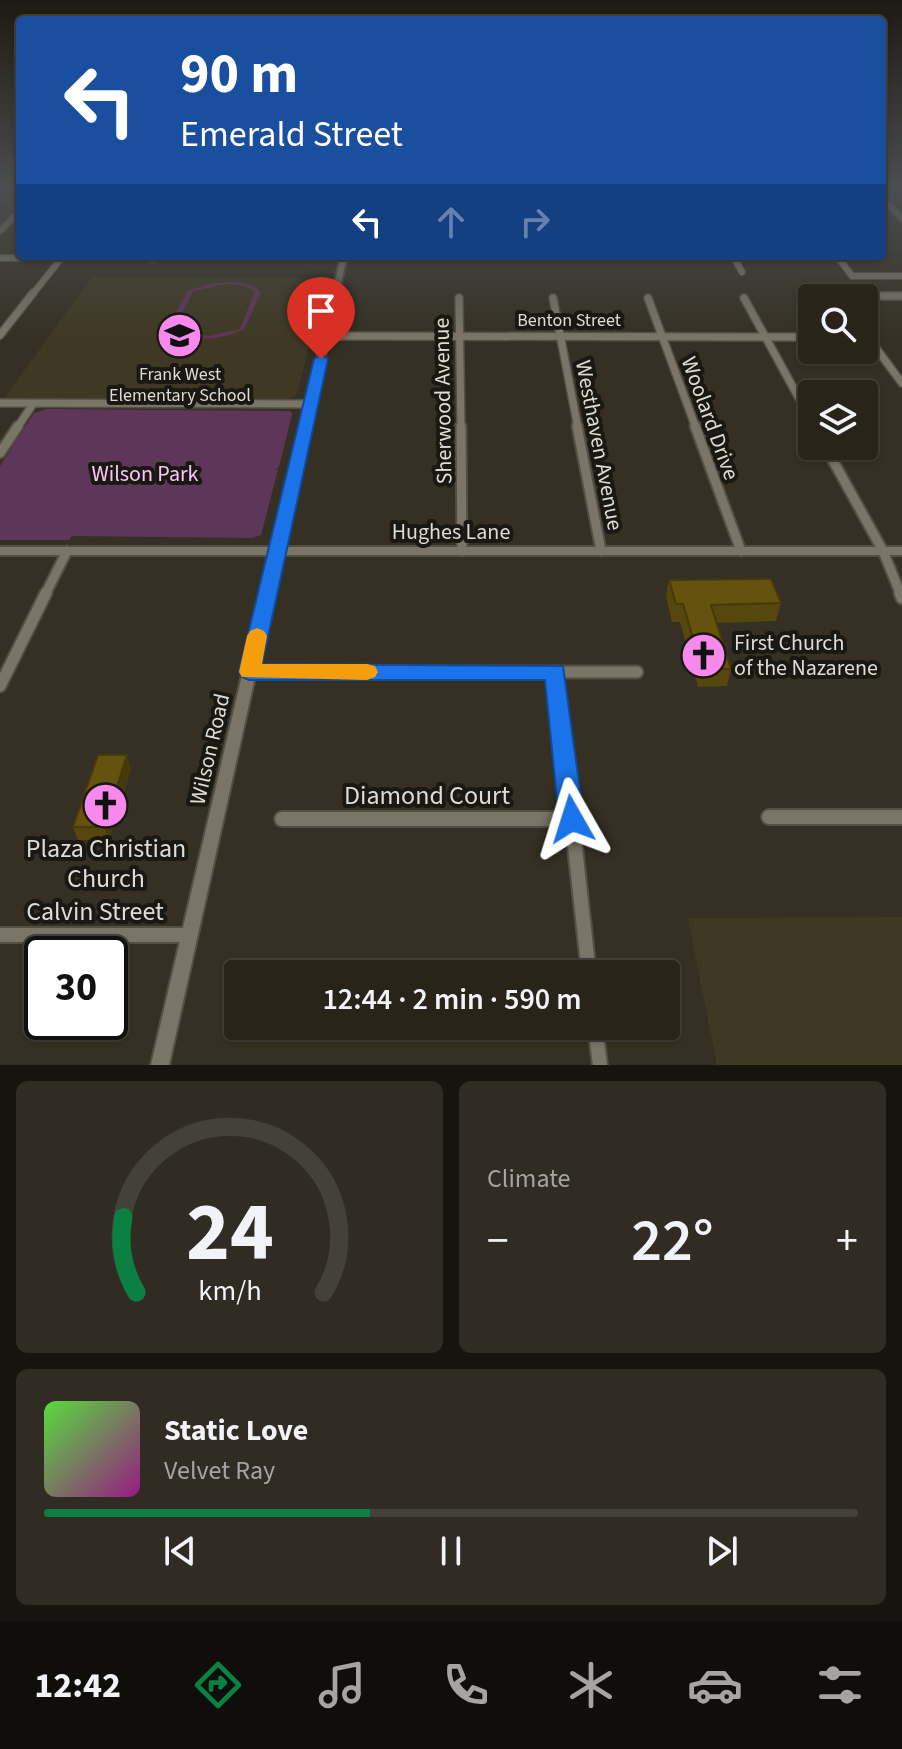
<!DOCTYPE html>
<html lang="en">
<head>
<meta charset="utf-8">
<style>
  body { margin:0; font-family:"Source Sans 3",sans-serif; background:#302c23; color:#f1f3f6; height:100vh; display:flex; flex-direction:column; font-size:30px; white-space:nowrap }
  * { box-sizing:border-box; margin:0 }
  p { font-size:26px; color:#a5a4a2 }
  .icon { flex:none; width:44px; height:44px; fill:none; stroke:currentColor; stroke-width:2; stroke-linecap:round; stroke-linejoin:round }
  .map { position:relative; height:1065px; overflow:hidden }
  .sheet { display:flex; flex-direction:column; gap:16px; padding:16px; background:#16140e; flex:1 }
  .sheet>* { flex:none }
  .top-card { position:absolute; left:16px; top:16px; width:870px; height:244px; border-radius:8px; box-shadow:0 2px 6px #0004,0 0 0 2px #444139; background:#1a4fa0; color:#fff; overflow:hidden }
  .controls { position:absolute; left:798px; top:284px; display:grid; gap:16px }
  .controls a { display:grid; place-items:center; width:80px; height:80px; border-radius:8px; background:#28241a; box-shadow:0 2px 6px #0004,0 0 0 2px #444139; font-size:40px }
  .speed { position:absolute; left:24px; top:936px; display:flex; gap:16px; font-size:40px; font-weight:700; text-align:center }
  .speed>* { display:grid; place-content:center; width:104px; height:104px; border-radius:50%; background:#28241a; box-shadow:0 2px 6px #0004,0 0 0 2px #444139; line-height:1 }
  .speed .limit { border:4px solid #111; border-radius:12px; background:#fff; color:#111 }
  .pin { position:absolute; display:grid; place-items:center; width:68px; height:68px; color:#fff; margin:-82px -34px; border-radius:50% 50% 50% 0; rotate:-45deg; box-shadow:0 0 8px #0007 }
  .pin .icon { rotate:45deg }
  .me { position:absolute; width:88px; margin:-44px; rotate:354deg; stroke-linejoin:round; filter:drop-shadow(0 0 6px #0008) }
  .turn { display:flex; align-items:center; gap:28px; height:168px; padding:0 32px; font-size:36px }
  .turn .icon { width:104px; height:104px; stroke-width:2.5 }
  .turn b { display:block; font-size:56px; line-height:68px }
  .lanes { display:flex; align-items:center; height:76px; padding:0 32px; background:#0003; justify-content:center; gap:40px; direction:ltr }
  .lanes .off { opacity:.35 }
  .big { font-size:60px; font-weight:600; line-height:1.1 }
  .sheet .tile { flex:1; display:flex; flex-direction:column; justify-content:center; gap:12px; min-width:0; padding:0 28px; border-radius:12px; background:#302c23 }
  .sheet .dial { align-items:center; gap:0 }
  .dial svg { height:208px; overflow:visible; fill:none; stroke:#444139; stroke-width:7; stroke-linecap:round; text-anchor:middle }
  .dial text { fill:#f1f3f6; stroke:none }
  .song { display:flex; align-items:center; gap:24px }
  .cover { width:96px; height:96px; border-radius:12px; background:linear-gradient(135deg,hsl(110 70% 55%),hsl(310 70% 35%)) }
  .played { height:8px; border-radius:4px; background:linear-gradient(90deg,#0b8043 40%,#444139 40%) }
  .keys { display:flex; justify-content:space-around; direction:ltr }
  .heat { display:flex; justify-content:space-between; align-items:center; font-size:44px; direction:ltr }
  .sheet .tiles { flex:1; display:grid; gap:16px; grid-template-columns:1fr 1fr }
  .tile:last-child { grid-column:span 2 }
  .trip { position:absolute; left:224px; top:960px; width:456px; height:80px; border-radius:8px; background:#28241a; box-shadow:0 2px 6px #0004,0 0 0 2px #444139; font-weight:600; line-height:80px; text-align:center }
  .dock { display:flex; height:128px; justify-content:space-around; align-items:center; background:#100e0a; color:#a5a4a2 }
  .dock .icon { width:56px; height:56px }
  .dock .active { color:#0b8043 }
  .dock b { font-size:36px; color:#f1f3f6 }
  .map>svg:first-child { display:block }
</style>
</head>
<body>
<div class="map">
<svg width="902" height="1065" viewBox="0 0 902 1065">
  <rect width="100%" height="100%" fill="#353023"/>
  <g fill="#3f3924">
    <polygon points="92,277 326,278 297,394 285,401 3,400"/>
    <polygon points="902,917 902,1065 717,1065 688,918"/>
  </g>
  <g fill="#5e365a" fill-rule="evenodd">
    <path d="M239 282 256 287 261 293 244 329C223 340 191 343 170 330L169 325 188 290 215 283ZM227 284 245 286 255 291 240 329 209 336 179 331 176 325 193 291Z"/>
    <polygon points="47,409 290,411 292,414 279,467 275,469 278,470 261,535 252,538 72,536 69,540 0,540 0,466 34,413"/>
  </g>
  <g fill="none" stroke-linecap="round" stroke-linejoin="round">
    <defs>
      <g id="minor-far4">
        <polyline points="882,198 902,218"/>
        <polyline points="0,231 20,211"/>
        <polyline points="244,256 399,257"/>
        <polyline points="733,256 742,272"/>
        <polyline points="837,256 852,276 902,276"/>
        <polyline points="0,258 61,258"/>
        <polyline points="152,259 154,256"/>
        <polyline points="32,295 63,256"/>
      </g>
      <g id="minor-far3">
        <polyline points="838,296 902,296"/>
        <polyline points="459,298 461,428"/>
        <polyline points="553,298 578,428"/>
        <polyline points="648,298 696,428"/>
        <polyline points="744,298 812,422"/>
        <polyline points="864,332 902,383"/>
        <polyline points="0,335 33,293"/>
        <polyline points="326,336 812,337"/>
        <polyline points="0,403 310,404"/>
        <polyline points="17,428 33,404"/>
      </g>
      <g id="minor-far2">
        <polyline points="461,426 462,551"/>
        <polyline points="577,426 601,551"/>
        <polyline points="695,426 741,551"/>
        <polyline points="825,446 883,551 901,595"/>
        <polyline points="0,453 18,426"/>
        <polyline points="45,595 67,551"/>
      </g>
      <g id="minor-far1">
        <polyline points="900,593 902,598"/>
        <polyline points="249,672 637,672"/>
        <polyline points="555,672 570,804"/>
        <polyline points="0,686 46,593"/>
      </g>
      <g id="minor">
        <polyline points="570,802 589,974"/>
        <polyline points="769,817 902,817"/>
        <polyline points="282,819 572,819"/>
        <polyline points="0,935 190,935"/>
        <polyline points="595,1026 600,1065"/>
      </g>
      <polygon id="tertiary" points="341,256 347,256 283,547 902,547 902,555 282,555 169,1065 151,1065 270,555 0,555 0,547 272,547"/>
    </defs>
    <use href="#minor-far4" stroke="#524f43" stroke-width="8"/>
    <use href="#minor-far3" stroke="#524f43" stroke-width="10"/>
    <use href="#minor-far2" stroke="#524f43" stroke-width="13"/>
    <use href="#minor-far1" stroke="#524f43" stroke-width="15"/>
    <use href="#minor" stroke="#524f43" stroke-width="18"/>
    <use href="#tertiary" stroke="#524f43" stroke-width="4"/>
    <use href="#minor-far4" stroke="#7a7566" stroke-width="6"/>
    <use href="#minor-far3" stroke="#7a7566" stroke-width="7"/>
    <use href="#minor-far2" stroke="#7a7566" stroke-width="9"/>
    <use href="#minor-far1" stroke="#7a7566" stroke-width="11"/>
    <use href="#minor" stroke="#7a7566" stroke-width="14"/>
    <use href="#tertiary" fill="#7a7566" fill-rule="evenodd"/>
  </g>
  <g fill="#56470c">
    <polygon points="669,580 781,603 776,621 716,623 731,669 727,686 698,687 680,622 672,622 666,597"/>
    <polygon points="131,769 109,840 78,840 73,827"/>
  </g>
  <polygon fill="#46390a" points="127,755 131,769 109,840 104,827"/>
  <g fill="#64520e" stroke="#46390a" stroke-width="2">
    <polygon points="771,579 781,603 711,605 731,669 702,669 683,604 676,604 669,580"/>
    <polygon points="98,755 127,755 104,827 73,827"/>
  </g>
  <linearGradient id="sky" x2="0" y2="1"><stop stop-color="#1d1a13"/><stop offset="0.56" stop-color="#4b4e50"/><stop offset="1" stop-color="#4b4e50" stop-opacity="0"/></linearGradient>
  <rect width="902" height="338" fill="url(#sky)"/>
  <polygon fill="#1a73e8" stroke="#114b97" stroke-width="2" points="321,354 328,359 262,664 563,666 584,819 581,826 572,829 563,826 559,819 545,680 249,680 242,677 239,672 314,359"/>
  <polygon fill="#f59e0b" points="257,628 264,631 267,636 262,664 367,664 375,666 378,672 375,677 367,680 242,677 239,672 247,636 250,631"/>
  <defs>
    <symbol id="school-disc" viewBox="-11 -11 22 22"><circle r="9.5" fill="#f788ec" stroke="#1a1812"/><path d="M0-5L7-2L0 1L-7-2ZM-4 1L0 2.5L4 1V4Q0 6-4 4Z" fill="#111"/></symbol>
    <symbol id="church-disc" viewBox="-11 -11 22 22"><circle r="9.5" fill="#f788ec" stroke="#1a1812"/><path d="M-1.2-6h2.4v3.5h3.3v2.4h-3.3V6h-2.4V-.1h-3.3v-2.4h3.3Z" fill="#111"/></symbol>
  </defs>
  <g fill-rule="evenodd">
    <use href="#school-disc" x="154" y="310" width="51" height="51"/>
    <use href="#church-disc" x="678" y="630" width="51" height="51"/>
    <use href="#church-disc" x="80" y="780" width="51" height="51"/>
  </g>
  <g text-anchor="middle" stroke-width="8" stroke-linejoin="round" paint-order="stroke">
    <g font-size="18" fill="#dedcd3" stroke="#1a1812">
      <text x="569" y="326">Benton Street</text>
    </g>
    <g font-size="18" fill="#dedcd3" stroke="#1a1812">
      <text x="180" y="380">Frank West<tspan x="180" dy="21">Elementary School</tspan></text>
    </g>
    <g font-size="22" fill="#dedcd3" stroke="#1a1812">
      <text transform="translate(442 401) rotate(-91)" y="8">Sherwood Avenue</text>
      <text transform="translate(711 418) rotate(70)" y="8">Woolard Drive</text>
      <text transform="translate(600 445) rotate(79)" y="8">Westhaven Avenue</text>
      <text x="451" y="539">Hughes Lane</text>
      <text transform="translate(209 749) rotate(-77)" y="8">Wilson Road</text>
    </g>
    <g font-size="22" fill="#fdc3f5" stroke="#1a1812">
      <text x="145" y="481">Wilson Park</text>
    </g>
    <g font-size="22" fill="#dedcd3" stroke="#1a1812" text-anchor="start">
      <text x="734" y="650">First Church<tspan x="734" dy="25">of the Nazarene</tspan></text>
    </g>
    <g font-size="26" fill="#dedcd3" stroke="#1a1812">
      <text x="427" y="804">Diamond Court</text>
      <text x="95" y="920">Calvin Street</text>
    </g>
    <g font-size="26" fill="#dedcd3" stroke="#1a1812">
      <text x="106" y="857">Plaza Christian<tspan x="106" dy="30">Church</tspan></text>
    </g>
  </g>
</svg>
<div class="controls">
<a><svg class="icon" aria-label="search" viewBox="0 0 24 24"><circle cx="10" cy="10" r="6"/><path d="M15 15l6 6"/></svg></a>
<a><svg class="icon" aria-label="layers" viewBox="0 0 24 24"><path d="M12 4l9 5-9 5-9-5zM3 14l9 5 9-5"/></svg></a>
</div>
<div class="speed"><div class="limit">30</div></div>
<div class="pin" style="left:321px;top:359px;background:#d93025"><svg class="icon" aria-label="arrive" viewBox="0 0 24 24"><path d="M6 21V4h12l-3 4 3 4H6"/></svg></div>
<svg class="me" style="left:572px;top:819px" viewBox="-20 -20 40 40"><path d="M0-17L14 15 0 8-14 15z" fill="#1a73e8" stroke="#fff" stroke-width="4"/></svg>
<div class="trip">12:44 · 2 min · 590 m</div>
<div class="top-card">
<div class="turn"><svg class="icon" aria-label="left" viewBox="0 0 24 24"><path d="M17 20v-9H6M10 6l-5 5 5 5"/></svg><div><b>90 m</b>Emerald Street</div></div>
<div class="lanes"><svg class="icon" aria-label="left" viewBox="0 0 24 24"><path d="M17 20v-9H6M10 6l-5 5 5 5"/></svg><svg class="icon off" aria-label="ahead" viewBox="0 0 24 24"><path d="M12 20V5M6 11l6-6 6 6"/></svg><svg class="icon off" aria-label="right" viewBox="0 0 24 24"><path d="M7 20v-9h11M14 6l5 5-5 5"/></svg></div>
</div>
</div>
<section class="sheet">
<div class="tiles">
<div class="tile dial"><svg viewBox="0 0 100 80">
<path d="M14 69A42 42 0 1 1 86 69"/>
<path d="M14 69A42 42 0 0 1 9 40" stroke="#0b8043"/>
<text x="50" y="56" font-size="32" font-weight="700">24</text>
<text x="50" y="72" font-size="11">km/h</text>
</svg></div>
<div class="tile"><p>Climate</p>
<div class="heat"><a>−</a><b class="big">22°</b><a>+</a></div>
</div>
<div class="tile">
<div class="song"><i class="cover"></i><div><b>Static Love</b><p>Velvet Ray</p></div></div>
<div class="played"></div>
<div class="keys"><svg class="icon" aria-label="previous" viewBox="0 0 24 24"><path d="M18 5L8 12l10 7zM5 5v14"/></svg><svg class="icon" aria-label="pause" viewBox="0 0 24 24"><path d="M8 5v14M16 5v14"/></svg><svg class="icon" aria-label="next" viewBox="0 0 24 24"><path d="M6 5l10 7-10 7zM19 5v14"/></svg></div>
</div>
</div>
</section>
<nav class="dock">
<b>12:42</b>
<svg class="icon active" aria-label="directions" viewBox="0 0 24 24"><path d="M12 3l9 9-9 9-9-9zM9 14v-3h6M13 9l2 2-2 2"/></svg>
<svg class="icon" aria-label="music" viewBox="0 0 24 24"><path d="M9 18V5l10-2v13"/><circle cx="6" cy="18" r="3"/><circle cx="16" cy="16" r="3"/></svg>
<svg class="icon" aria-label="phone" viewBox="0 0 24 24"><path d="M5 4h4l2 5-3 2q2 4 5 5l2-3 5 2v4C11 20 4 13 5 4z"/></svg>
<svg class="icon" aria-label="climate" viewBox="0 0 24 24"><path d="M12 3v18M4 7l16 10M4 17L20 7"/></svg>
<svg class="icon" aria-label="car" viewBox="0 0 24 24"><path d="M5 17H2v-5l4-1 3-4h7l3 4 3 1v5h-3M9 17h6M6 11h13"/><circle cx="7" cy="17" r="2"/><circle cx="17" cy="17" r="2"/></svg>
<svg class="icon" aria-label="filters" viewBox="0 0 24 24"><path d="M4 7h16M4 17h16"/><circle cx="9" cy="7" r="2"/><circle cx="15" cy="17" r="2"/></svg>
</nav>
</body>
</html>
